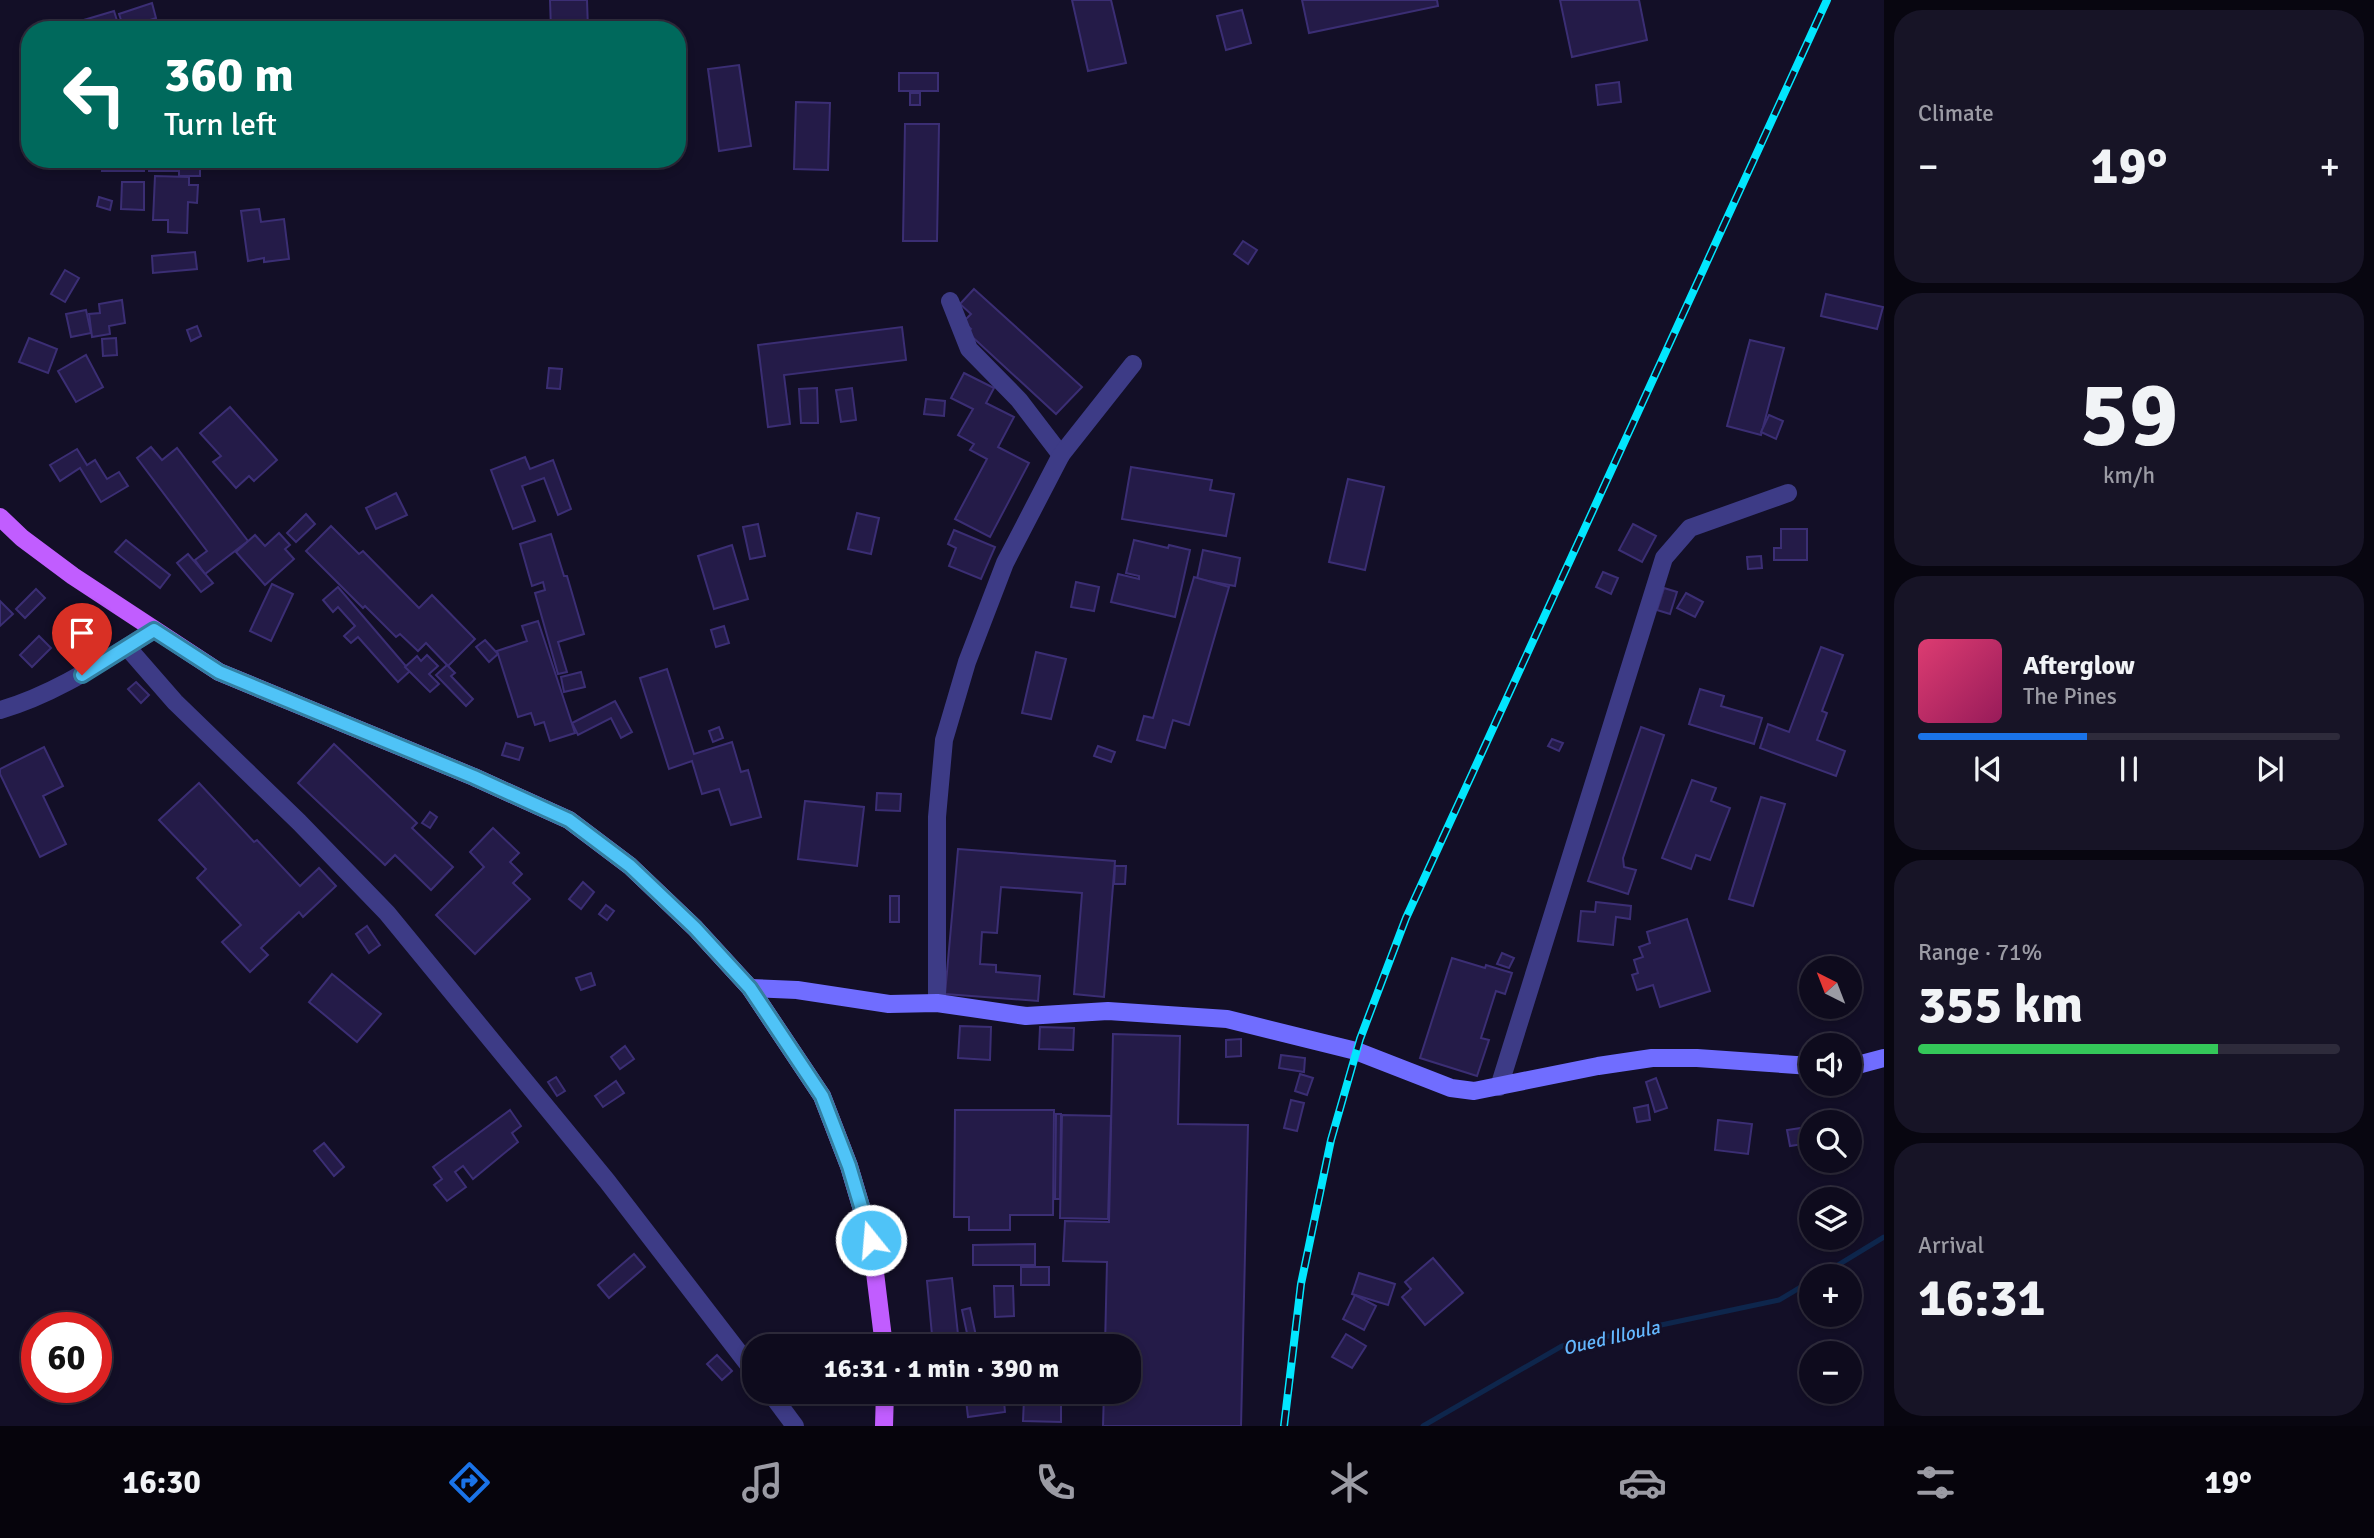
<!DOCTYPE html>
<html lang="en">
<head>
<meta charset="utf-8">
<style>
  body { margin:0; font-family:Signika,sans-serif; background:#171426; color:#f1f3f6; height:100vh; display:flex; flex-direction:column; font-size:26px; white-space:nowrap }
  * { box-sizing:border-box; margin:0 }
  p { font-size:23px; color:#9b9ba4 }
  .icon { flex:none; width:38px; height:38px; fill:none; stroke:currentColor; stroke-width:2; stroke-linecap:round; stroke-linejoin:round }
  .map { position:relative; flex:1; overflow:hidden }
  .sheet { display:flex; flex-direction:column; gap:10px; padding:10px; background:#080610; width:490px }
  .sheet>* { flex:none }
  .guide { position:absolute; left:21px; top:21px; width:665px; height:147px; border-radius:28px; box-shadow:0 4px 10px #0003,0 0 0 2px #2e2b3b; background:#00695c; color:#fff; overflow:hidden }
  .needle { width:46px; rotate:318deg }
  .controls { position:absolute; left:1799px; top:956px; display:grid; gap:14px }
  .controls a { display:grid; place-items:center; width:63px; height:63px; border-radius:50%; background:#0e0b1d; box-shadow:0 4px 10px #0003,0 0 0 2px #2e2b3b; font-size:35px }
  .speed { position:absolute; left:21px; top:1312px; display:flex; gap:14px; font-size:35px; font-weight:700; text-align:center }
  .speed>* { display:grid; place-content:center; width:91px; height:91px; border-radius:50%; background:#0e0b1d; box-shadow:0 4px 10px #0003,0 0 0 2px #2e2b3b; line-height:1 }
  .speed .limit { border:10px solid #d22; background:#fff; color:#111 }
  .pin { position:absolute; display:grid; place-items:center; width:60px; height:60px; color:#fff; margin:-72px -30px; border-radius:50% 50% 50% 0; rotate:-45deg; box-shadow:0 0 7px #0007 }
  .pin .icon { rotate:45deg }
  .me { position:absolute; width:77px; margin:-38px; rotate:343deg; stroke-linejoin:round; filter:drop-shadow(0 0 5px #0008) }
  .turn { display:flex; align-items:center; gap:24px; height:147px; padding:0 28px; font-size:32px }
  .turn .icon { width:91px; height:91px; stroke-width:2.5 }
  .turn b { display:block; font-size:49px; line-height:60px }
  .big { font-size:52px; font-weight:700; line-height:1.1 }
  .sheet .widget { flex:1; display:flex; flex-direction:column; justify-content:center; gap:10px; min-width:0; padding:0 24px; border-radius:28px; background:#171426 }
  .sheet .dial { align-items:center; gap:0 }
  .dial b { font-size:91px; line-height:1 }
  .song { display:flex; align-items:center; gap:21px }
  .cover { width:84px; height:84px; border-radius:10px; background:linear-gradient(135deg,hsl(340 70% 55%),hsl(330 70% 35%)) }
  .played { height:7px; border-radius:4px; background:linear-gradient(90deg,#1a73e8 40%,#2e2b3b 40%) }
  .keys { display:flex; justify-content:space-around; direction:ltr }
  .heat { display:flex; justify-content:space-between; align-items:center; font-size:38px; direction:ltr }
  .charge { height:10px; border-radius:5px; background:linear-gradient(90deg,#34c759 71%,#2e2b3b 0) }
  .trip { position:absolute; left:742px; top:1334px; width:399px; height:70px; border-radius:28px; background:#0e0b1d; box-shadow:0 4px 10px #0003,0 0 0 2px #2e2b3b; font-weight:700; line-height:70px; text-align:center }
  .dock { display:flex; height:112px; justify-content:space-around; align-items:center; background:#06040c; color:#9b9ba4 }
  .dock .icon { width:49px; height:49px }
  .dock .on { color:#1a73e8 }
  .dock b { font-size:32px; color:#f1f3f6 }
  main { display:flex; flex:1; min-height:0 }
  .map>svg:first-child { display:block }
</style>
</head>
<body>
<main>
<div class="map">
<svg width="1884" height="1426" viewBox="0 0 1884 1426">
  <rect width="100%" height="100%" fill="#130f27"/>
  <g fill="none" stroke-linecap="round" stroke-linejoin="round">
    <g stroke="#0e264c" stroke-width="5">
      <polyline points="1820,1276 1884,1237"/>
      <polyline points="1423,1426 1562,1346 1779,1300 1811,1281"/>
    </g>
  </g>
  <g fill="#241b48" stroke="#3b2e74" stroke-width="2">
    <polygon points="550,0 587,0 588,30 551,30"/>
    <polygon points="1072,0 1111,0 1126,63 1088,71"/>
    <polygon points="1302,0 1437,0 1438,6 1309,33"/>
    <polygon points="1560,0 1639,0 1647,40 1572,57"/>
    <polygon points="152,3 156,18 124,29 119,14"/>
    <polygon points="1242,10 1251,43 1226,50 1217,16"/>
    <polygon points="114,11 120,30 79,30 77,22"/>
    <polygon points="739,65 751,146 719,151 708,69"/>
    <rect x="899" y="73" width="39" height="18"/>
    <polygon points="1619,82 1621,102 1598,105 1596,85"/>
    <rect x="910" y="93" width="10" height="12"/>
    <polygon points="796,102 830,103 828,170 794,169"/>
    <polygon points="905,124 939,124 937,241 903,241"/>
    <polygon points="103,159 144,159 144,171 102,171"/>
    <polygon points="149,159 200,159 200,176 179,176 179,171 149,171"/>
    <polygon points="155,176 189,177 189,185 198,185 197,203 188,202 187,233 168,232 168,220 153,220"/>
    <polygon points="122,182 144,182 144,210 121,209"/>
    <polygon points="99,197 112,201 110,210 97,206"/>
    <polygon points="259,209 261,222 284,219 289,259 264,262 264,258 248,261 241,211"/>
    <polygon points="1243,241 1257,250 1248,264 1234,254"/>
    <polygon points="195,252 197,269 153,273 152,256"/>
    <polygon points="65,270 79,278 65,302 51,294"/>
    <polygon points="974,289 1082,387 1056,414 968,333 971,329 963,322 971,314 960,304"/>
    <polygon points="1826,294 1883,307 1877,329 1821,316"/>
    <polygon points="122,300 125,323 109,326 110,334 92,337 89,314 100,313 99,304"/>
    <polygon points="86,310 91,333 71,337 66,314"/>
    <polygon points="197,326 201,336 191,341 187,330"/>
    <polygon points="902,327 906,360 784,375 790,424 768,427 758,345"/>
    <polygon points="29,338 57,349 48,373 19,362"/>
    <polygon points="116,338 117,355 103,356 102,339"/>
    <polygon points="1750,340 1784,348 1761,435 1727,426"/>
    <polygon points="86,355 103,387 76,402 58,371"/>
    <polygon points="549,368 562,369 560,389 547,388"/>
    <polygon points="964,373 994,388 986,403 1014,417 998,447 1029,463 990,537 955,519 987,459 970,450 974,444 958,435 973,409 951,398"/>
    <polygon points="817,388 818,423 801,423 799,389"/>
    <polygon points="852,388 856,420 841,422 836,390"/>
    <polygon points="926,399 945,401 944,416 924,414"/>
    <polygon points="230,407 277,460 254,481 249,476 236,488 213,462 221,456 200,433"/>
    <polygon points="1769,415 1783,421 1776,439 1761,432"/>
    <polygon points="151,447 162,460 177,448 248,541 205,574 195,560 207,551 137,458"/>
    <polygon points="77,449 87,465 95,460 107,479 119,472 128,486 101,502 80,468 60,481 50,465"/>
    <polygon points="525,457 530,469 553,460 571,509 558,515 544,478 522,486 535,521 513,529 491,470"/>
    <polygon points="1131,467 1212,480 1210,490 1234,494 1226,536 1122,519"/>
    <polygon points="1348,479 1384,487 1365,570 1329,562"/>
    <polygon points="396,493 407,515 376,529 366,508"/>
    <polygon points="857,513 879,518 871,554 848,549"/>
    <polygon points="306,514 315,524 296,542 287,533"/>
    <polygon points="758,524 765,556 750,559 743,527"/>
    <polygon points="1633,524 1656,536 1642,562 1619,550"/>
    <polygon points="331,526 359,554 363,551 419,608 432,595 475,639 448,666 426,643 418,651 400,634 396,637 365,606 363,608 306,551"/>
    <polygon points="1781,529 1807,529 1807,560 1774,560 1774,548 1781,548"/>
    <polygon points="954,530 995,547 981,579 949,566 956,548 948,544"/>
    <polygon points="279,533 290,545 285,549 294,559 265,585 236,552 255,535 265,546"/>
    <polygon points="551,534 564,576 567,576 584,634 558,642 567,672 558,674 535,593 545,590 543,582 532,586 520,544"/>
    <polygon points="126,540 170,575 160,588 115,552"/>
    <polygon points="1134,540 1168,548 1169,545 1190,550 1175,617 1111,602 1118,574 1139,579 1139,576 1126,573"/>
    <polygon points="732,545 748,599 714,609 698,556"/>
    <polygon points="1203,550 1240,558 1235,586 1197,579"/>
    <polygon points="188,554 213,583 201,592 177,563"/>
    <polygon points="1761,556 1762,568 1748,569 1747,557"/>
    <polygon points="1603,572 1618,578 1611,594 1596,587"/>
    <polygon points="1194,577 1229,587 1189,725 1173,720 1165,748 1137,740 1144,716 1153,718"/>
    <polygon points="1076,582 1099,587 1094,611 1071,607"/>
    <polygon points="272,584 293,594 271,641 250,631"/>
    <polygon points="338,587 410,671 398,682 358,637 351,643 344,636 355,626 338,607 333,612 323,600"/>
    <polygon points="1664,588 1677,592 1670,614 1657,610"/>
    <polygon points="36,589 45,598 25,618 16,609"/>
    <polygon points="1686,593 1703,602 1695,617 1677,608"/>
    <polygon points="0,601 13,614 0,626"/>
    <polygon points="538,621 575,733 550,741 544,722 535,725 531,713 518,717 497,651 527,641 522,626"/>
    <polygon points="724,626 729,643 716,647 711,630"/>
    <polygon points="39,636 51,648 32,667 20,655"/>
    <polygon points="485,640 498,654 489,662 476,647"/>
    <polygon points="1821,647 1843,655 1822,711 1827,713 1817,740 1845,751 1836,776 1760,748 1768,724 1789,732"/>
    <polygon points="1036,652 1066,659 1051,719 1022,713"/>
    <polygon points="427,655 438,666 429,674 439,684 430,692 405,667 417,656 421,661"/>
    <polygon points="447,665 455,673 451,676 473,699 466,706 436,675"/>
    <polygon points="667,669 694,754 732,742 741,772 748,770 761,817 731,825 719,789 702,794 692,761 669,769 640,678"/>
    <polygon points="581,672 585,687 564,692 561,677"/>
    <polygon points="136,682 149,695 141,703 128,689"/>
    <polygon points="1700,689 1724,696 1721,706 1762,718 1754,744 1689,724"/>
    <polygon points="615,701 632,732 621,738 611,718 578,735 572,723"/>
    <polygon points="719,727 723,738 713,742 709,731"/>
    <polygon points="1641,727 1664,735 1623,858 1624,867 1636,870 1628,894 1588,881"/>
    <polygon points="1552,739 1563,743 1559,751 1548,746"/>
    <polygon points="506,743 523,748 519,760 502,755"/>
    <polygon points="334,744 417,823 412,828 453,867 431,890 395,855 385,865 298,783"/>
    <polygon points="1098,746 1115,752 1111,762 1094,756"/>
    <polygon points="44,747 63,786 43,796 66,844 40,857 0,774 0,769"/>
    <polygon points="1692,780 1716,788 1711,801 1730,808 1710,860 1696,855 1691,869 1662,858"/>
    <polygon points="199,783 254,842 257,840 300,886 319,868 336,886 303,917 299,912 261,948 268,955 250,972 222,942 241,925 197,878 206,869 159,820"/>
    <polygon points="877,793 901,794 900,811 876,810"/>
    <polygon points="1761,797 1785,804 1753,906 1729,899"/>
    <polygon points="805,801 864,807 857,866 798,859"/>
    <polygon points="430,812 437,817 430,828 422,823"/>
    <polygon points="493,828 519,853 510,862 522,874 513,883 530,899 475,954 436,915 484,867 470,852"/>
    <polygon points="958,849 1115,861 1104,997 1074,994 1082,893 1001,887 997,933 982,932 980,964 996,965 996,972 1040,976 1038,1001 945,994"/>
    <polygon points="1115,866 1126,866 1125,884 1114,884"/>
    <polygon points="583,882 594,892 581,909 569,899"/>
    <rect x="890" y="896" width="9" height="26"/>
    <polygon points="1596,902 1631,906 1630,919 1616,917 1613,945 1578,941 1581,911 1595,912"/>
    <polygon points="606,905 614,911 607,920 599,914"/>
    <polygon points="1687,919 1710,991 1660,1007 1653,985 1637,990 1632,975 1638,973 1634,960 1643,957 1639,947 1650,943 1647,932"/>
    <polygon points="367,926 380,945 369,953 356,934"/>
    <polygon points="1502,953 1514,958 1509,968 1497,964"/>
    <polygon points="1452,958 1485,968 1486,965 1512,973 1505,994 1496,991 1481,1038 1489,1040 1477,1076 1420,1058"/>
    <polygon points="591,973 595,985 581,990 576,978"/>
    <polygon points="332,974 381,1014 357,1042 309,1002"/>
    <polygon points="960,1026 991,1027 990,1060 958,1058"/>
    <polygon points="1040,1027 1074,1028 1073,1050 1039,1049"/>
    <polygon points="1113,1034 1180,1036 1178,1124 1248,1125 1241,1426 1103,1426 1104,1391 1129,1391 1129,1346 1105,1346 1107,1262 1063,1261 1065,1221 1109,1222"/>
    <polygon points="1241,1039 1241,1056 1226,1057 1226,1040"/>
    <polygon points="625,1046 634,1059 620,1069 611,1057"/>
    <polygon points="1281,1055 1305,1058 1304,1072 1279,1068"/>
    <polygon points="1300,1074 1313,1078 1307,1095 1295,1091"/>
    <polygon points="556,1077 565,1091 557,1096 548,1082"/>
    <polygon points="1656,1078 1667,1108 1655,1112 1646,1082"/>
    <polygon points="616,1081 624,1093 603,1107 595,1096"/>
    <polygon points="1291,1100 1304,1103 1297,1131 1284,1128"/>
    <polygon points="1648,1105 1650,1120 1637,1122 1634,1108"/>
    <polygon points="510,1110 521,1126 512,1133 518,1142 473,1179 463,1166 455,1172 466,1187 447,1201 434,1185 442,1179 433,1167"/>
    <polygon points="955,1110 1054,1110 1053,1215 1010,1215 1010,1230 969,1230 969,1217 954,1217"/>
    <polygon points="1056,1114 1061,1114 1060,1199 1055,1199"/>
    <polygon points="1062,1115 1111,1116 1108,1219 1060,1218"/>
    <polygon points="1718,1120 1752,1124 1748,1154 1715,1150"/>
    <polygon points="1801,1128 1803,1144 1790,1146 1787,1130"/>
    <polygon points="324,1143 344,1167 334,1176 314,1151"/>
    <polygon points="1035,1244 1035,1265 973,1265 973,1245"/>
    <polygon points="634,1254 645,1267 609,1298 598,1285"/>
    <polygon points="1433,1258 1463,1293 1425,1325 1402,1297 1411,1289 1405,1282"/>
    <rect x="1021" y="1267" width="28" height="18"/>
    <polygon points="1359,1273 1395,1284 1388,1305 1352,1294"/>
    <polygon points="952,1278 959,1344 933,1346 927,1281"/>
    <polygon points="994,1286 1013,1286 1014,1316 995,1317"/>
    <polygon points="1355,1295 1376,1306 1364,1330 1343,1319"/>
    <polygon points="970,1308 976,1336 968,1338 962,1310"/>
    <polygon points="1346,1334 1366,1346 1352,1368 1332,1357"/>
    <polygon points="999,1337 1000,1346 959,1346 958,1342"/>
    <polygon points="1099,1337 1101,1346 1068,1346 1068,1344"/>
    <polygon points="717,1355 732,1371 722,1380 707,1364"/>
    <polygon points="965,1391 1003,1391 1005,1412 968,1417"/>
    <polygon points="1024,1399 1061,1399 1061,1422 1023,1421"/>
  </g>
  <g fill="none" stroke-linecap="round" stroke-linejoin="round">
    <g stroke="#3d3b86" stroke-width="18">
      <polyline points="950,301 969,349 1019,400 1061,455"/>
      <polyline points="127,647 175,702 299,822 387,913 607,1181 754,1372"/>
      <path d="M0 710C56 694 105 660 154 630"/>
      <polyline points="937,1003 937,817 944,740 967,662 1005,563 1061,455 1133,364"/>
      <polyline points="1499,1087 1664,558 1690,528 1788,493"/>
      <polyline points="769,1391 795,1426"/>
    </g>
    <g stroke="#706dff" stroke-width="18">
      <polyline points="750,988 797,990 889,1004 937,1003 1026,1016 1108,1011 1227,1019 1356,1051 1451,1088 1474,1091 1598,1066 1652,1058 1697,1058 1811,1066"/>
      <polyline points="1850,1067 1884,1058"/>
    </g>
    <g stroke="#c15dff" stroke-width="18">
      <polyline points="0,517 22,538 73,576 219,672 474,777 569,820 630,866 695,928 750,988 822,1096 849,1166 871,1240 884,1346"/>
      <polyline points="884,1426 885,1391"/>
    </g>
    <defs>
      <polyline id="rail" points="1284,1426 1301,1284 1331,1140 1360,1039 1406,918 1827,0"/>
    </defs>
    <use href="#rail" stroke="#02e6fe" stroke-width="8"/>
    <use href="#rail" stroke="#130f27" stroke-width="5" stroke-dasharray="16" stroke-linecap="butt"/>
  </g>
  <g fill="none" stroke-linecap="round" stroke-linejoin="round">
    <defs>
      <polyline id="route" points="82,675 154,630 219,672 474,777 569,820 630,866 695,928 750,988 822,1096 849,1166 871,1240"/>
    </defs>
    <use href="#route" stroke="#337fa1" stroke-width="18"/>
    <use href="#route" stroke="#4fc3f7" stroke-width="12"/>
  </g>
  <g text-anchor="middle" stroke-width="5" stroke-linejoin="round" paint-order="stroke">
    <g font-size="19" font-style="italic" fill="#64b8ff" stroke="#130f27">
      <text transform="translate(1611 1337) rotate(-13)" y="7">Oued Illoula</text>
    </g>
  </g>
</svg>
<div class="controls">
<a><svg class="needle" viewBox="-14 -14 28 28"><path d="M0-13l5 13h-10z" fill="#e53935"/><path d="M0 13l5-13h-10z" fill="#9b9ba4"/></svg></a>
<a><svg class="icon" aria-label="sound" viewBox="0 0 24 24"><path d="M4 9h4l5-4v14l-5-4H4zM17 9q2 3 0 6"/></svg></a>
<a><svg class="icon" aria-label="search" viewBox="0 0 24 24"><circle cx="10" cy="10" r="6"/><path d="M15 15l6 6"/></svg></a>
<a><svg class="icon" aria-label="layers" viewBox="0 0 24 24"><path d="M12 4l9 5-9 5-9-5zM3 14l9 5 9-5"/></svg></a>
<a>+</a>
<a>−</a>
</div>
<div class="speed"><div class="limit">60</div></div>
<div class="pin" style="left:82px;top:675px;background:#d93025"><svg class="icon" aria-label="arrive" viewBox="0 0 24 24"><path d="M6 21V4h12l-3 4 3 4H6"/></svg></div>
<svg class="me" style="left:871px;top:1240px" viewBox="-20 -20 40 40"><circle r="17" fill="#4fc3f7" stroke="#fff" stroke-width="3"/><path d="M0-11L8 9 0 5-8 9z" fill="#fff"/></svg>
<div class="trip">16:31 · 1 min · 390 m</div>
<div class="guide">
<div class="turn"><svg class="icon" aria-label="left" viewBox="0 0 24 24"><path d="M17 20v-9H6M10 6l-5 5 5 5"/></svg><div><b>360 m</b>Turn left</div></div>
</div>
</div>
<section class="sheet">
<div class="widget"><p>Climate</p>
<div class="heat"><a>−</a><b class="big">19°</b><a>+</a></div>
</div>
<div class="widget dial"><b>59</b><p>km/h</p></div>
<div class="widget">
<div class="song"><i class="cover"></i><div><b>Afterglow</b><p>The Pines</p></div></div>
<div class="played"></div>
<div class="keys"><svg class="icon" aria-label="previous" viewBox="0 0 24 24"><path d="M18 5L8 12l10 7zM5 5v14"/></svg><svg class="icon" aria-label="pause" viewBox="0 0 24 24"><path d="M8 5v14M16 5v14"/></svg><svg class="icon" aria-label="next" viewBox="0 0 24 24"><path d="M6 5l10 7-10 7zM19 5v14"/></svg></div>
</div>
<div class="widget"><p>Range · 71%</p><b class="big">355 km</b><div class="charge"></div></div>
<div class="widget"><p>Arrival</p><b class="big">16:31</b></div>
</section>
</main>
<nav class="dock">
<b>16:30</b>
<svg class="icon on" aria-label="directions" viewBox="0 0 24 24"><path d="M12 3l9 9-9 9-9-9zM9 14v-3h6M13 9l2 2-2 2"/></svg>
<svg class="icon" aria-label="music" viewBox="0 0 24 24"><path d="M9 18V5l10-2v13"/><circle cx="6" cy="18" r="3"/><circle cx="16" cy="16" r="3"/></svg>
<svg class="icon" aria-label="phone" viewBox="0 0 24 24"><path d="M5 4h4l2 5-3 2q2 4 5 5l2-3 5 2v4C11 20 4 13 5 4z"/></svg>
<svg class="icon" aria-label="climate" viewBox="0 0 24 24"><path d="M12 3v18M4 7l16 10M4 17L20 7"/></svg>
<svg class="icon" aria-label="car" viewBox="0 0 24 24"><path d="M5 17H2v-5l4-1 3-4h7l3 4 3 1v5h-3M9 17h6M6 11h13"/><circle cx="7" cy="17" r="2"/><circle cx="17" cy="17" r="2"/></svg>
<svg class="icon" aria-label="filters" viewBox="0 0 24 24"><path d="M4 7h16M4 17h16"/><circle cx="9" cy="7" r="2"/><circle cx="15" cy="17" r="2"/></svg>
<b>19°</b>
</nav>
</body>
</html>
